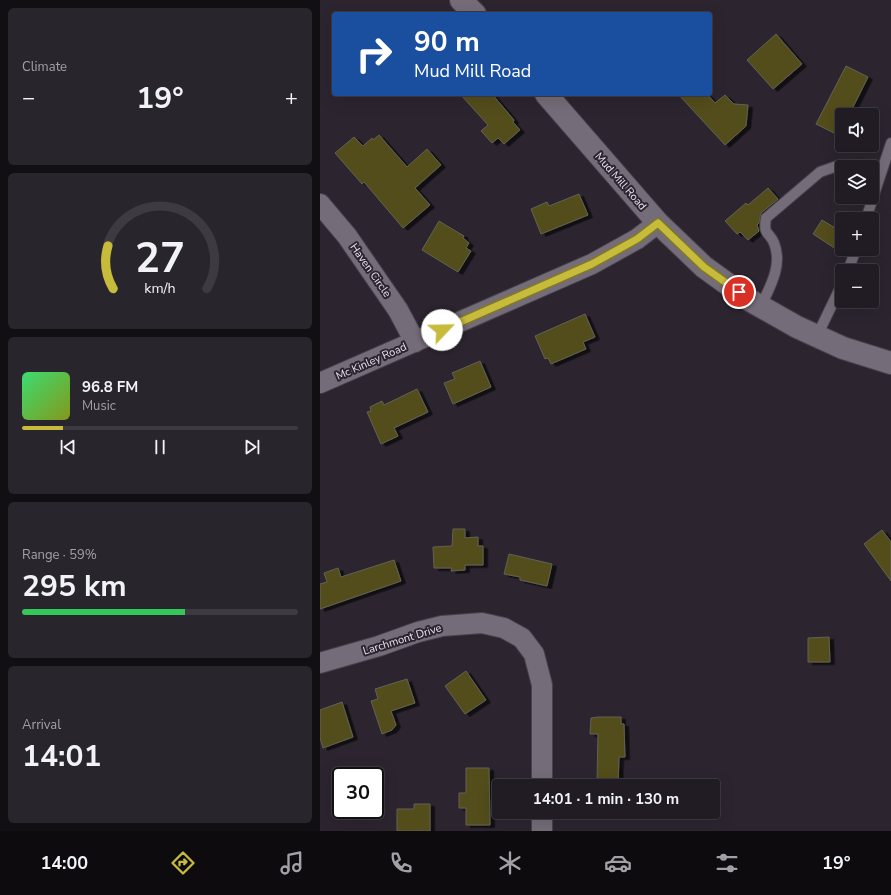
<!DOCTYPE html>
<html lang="en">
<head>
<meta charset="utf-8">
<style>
  body { margin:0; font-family:"Nunito Sans",sans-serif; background:#29252c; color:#f1f3f6; height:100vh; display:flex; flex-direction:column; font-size:15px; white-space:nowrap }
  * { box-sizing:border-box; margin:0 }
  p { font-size:13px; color:#a2a1a6 }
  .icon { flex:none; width:22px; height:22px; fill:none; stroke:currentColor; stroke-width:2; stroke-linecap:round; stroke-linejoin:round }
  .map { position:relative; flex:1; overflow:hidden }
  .details { display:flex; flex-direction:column; gap:8px; padding:8px; background:#120f14; width:320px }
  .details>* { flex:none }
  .top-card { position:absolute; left:12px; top:12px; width:380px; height:84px; border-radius:4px; box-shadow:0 4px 16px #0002,0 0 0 1px #3e3a41; background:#1a4fa0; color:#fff; overflow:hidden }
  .buttons { position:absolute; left:515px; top:108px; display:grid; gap:8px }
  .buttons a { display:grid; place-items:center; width:44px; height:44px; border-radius:4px; background:#211c24; box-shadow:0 4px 16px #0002,0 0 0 1px #3e3a41; font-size:20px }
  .speed { position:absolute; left:12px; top:767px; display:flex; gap:8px; font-size:20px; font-weight:700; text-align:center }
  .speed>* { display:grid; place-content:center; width:52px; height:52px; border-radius:50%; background:#211c24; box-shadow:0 4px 16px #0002,0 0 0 1px #3e3a41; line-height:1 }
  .speed .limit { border:2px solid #111; border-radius:6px; background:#fff; color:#111 }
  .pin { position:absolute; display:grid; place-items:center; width:34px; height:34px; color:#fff; margin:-17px; border:2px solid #fff; border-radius:50%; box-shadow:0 1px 4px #0007 }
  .me { position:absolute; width:44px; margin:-22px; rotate:66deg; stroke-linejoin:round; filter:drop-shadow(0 0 3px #0008) }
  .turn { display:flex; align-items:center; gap:14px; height:84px; padding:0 16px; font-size:18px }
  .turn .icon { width:52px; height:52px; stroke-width:2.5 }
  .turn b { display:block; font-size:28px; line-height:34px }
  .big { font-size:30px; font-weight:700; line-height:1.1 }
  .details .card { flex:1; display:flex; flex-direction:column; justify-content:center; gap:6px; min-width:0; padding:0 14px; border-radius:6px; background:#29252c }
  .details .dial { align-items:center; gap:0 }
  .dial svg { height:104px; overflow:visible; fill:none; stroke:#3e3a41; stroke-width:7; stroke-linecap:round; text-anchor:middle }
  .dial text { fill:#f1f3f6; stroke:none }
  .song { display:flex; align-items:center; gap:12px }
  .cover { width:48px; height:48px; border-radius:6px; background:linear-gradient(135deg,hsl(140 70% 55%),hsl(70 70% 35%)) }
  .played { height:4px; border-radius:2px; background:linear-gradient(90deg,#c7bb3c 15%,#3e3a41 15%) }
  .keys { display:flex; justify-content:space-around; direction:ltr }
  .heat { display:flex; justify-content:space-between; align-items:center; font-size:22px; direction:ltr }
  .charge { height:6px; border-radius:3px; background:linear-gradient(90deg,#34c759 59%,#3e3a41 0) }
  .trip { position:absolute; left:172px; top:779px; width:228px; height:40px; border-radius:4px; background:#211c24; box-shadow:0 4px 16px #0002,0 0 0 1px #3e3a41; font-weight:700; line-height:40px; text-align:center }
  .menu { display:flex; height:64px; justify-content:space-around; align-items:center; background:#0d0b0e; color:#a2a1a6 }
  .menu .icon { width:28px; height:28px }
  .menu .on { color:#c7bb3c }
  .menu b { font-size:18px; color:#f1f3f6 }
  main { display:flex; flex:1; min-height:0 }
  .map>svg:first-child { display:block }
</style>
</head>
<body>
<main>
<section class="details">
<div class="card"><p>Climate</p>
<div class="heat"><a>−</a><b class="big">19°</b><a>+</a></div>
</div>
<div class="card dial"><svg viewBox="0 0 100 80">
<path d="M14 69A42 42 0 1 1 86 69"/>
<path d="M14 69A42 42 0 0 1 10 36" stroke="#c7bb3c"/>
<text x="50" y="56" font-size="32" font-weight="700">27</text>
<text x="50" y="72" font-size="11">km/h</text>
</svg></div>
<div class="card">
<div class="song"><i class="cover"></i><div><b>96.8 FM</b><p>Music</p></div></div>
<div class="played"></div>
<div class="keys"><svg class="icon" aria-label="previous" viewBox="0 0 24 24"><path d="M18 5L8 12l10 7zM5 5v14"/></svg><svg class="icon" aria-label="pause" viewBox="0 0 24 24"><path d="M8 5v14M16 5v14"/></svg><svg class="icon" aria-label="next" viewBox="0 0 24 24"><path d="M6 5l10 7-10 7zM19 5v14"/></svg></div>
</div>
<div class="card"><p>Range · 59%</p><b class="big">295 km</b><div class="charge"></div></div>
<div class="card"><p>Arrival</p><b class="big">14:01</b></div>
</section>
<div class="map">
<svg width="571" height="831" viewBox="0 0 571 831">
  <defs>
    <filter id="shadow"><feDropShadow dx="4.5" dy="2.5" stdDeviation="0" flood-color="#0009"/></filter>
  </defs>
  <rect width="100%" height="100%" fill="#2c2530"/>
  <g fill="#534e1b" stroke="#626154" filter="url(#shadow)">
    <polygon points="456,34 482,64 453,89 427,60"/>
    <polygon points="526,66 548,77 529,115 522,115 522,137 496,124"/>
    <polygon points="140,94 172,94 194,120 193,122 200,130 184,144 178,138 172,143 161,131 168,125"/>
    <polygon points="358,94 387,94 395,103 405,95 414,104 428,105 426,126 405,145"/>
    <polygon points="59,135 87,167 107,149 121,165 95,188 110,205 83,228 44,182 42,184 15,153 34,137 43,146 52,138 53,140"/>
    <polygon points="448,188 458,199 441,213 439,223 437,225 439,231 428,240 420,232 417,234 405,221 426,203 428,205"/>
    <polygon points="259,194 268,215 221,234 211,209 227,202 229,206"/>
    <polygon points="502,220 522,232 522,239 516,249 493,234"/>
    <polygon points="119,221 144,236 143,238 149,243 146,248 151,251 138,272 102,250"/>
    <polygon points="265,314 275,337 263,342 266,349 231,364 228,358 225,359 215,336"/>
    <polygon points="160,361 171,387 133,404 124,383 135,379 132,373"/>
    <polygon points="97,389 108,412 74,428 78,436 61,444 47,412 51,411 50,407 62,401 64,405"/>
    <polygon points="133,529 145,529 145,538 158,537 158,546 163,546 163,565 145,565 145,570 131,571 132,568 114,568 113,547 132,546"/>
    <polygon points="562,530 571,542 571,581 544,544"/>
    <polygon points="189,554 232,564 227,586 200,580 200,577 184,574"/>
    <polygon points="74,560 81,581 0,609 0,584 7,582 4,573 18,568 21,577"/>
    <polygon points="509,637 510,662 488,662 488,638"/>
    <polygon points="146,671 166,700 145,714 125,686"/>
    <polygon points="87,679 95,703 71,711 76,725 72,730 62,734 51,701 58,699 55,689"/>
    <polygon points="22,702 33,737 3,748 0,738 0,710"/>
    <polygon points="278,717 301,717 301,724 304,724 305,757 299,757 298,786 268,786 268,781 277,781 278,734 270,734 271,718"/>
    <polygon points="146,768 169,768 170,825 146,825 146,808 139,808 139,793 146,793"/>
    <polygon points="94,804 110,804 110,831 77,831 77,809 94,809"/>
    <rect x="268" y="812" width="26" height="4"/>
  </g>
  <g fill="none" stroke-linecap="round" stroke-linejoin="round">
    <defs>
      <g id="service">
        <polyline points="546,219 571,143"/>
        <polyline points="528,271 536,249"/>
        <path d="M441 306C450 287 463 265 454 243 449 231 443 236 446 218L500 172 517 166 522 167"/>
        <polyline points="497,336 522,284"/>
      </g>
      <g id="minor">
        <polyline points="0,204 27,236 78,310 95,342"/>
        <polyline points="0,383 272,264 317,239 338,223"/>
        <polyline points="0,663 59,646 98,632 122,626 162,623 184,628 202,638 214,654 222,685 222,786"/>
        <polyline points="222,812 222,831"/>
      </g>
      <g id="tertiary">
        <polyline points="141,0 155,14"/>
        <polyline points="226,94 338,223 384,267 431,301 477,327 523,348 571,363"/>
      </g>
    </defs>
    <use href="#service" stroke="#48424b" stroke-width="12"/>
    <use href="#minor" stroke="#48424b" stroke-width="22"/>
    <use href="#tertiary" stroke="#48424b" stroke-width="24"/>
    <use href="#service" stroke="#746c78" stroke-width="10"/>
    <use href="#minor" stroke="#746c78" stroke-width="20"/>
    <use href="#tertiary" stroke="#746c78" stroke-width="22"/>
  </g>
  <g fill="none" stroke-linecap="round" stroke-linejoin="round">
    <defs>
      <polyline id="route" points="122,330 272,264 317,239 338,223 384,267 419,292"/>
    </defs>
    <use href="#route" stroke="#817a27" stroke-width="10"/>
    <use href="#route" stroke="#c7bb3c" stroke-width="7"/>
  </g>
  <g text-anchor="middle" stroke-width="4" stroke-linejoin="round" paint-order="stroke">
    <g font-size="11" fill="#e9e5ec" stroke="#2c2530">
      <text transform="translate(301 181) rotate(49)" y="4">Mud Mill Road</text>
      <text transform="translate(51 270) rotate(55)" y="4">Haven Circle</text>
      <text transform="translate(51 361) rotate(-24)" y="4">Mc Kinley Road</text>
      <text transform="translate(82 639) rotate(-17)" y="4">Larchmont Drive</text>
    </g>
  </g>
</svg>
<div class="buttons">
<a><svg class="icon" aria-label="sound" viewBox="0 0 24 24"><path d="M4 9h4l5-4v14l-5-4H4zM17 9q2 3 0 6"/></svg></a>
<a><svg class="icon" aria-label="layers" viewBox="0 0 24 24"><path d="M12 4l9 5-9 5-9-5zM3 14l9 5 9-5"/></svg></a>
<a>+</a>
<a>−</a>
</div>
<div class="speed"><div class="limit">30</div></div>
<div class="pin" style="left:419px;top:292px;background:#d93025"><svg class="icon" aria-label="arrive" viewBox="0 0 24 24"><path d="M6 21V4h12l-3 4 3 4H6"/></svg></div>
<svg class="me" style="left:122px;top:330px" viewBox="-20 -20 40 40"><circle r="19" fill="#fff"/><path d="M0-13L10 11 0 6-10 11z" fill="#c7bb3c"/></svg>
<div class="trip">14:01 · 1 min · 130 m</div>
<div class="top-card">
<div class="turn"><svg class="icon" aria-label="right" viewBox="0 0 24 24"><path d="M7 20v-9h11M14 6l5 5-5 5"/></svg><div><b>90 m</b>Mud Mill Road</div></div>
</div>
</div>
</main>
<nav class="menu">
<b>14:00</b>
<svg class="icon on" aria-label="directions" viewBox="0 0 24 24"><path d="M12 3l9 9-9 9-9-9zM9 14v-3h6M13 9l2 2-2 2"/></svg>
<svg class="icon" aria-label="music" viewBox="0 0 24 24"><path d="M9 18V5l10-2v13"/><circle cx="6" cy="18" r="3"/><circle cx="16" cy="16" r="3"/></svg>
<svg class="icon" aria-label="phone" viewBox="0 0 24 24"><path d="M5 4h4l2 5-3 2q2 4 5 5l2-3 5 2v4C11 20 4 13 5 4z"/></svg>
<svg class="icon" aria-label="climate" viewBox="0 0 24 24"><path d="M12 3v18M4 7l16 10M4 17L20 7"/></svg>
<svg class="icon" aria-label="car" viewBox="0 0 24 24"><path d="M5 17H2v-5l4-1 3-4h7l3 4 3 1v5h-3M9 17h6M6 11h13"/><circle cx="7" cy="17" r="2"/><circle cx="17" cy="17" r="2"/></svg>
<svg class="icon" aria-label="filters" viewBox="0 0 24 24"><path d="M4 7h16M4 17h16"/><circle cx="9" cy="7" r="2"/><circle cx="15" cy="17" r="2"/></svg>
<b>19°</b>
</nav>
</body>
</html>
